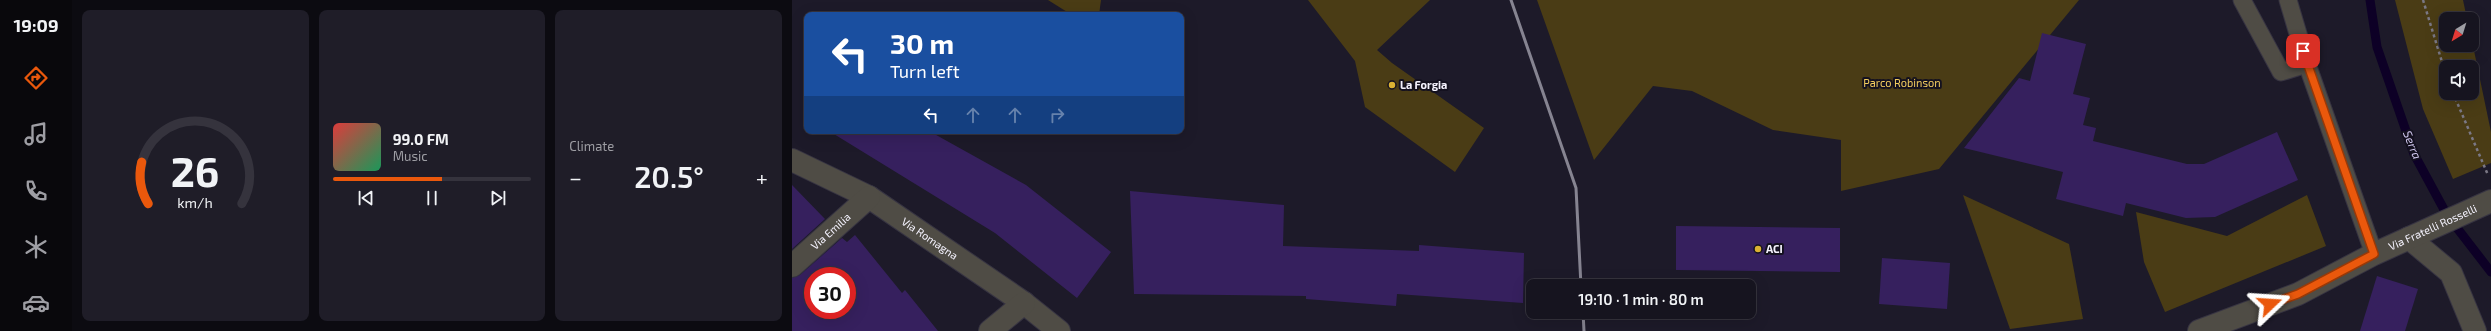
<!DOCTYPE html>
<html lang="en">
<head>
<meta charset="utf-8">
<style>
  body { margin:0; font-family:"Exo 2",sans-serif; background:#1f1d28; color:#f1f3f6; height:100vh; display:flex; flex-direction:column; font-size:15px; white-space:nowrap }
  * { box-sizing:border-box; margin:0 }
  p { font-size:13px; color:#9e9ea4 }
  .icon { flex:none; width:22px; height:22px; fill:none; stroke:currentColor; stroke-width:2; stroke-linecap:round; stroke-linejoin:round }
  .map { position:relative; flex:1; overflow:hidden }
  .panel { display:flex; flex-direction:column; gap:10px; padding:10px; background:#0c0b11; width:720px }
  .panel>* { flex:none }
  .hud { position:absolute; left:12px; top:12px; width:380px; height:122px; border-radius:8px; box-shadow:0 4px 16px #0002,0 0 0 1px #35333d; background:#1a4fa0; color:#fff; overflow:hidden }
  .needle { width:26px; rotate:218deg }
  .fabs { position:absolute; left:1647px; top:12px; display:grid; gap:8px }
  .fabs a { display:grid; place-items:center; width:40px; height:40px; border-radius:8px; background:#16141f; box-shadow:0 4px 16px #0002,0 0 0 1px #35333d; font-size:20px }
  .speed { position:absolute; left:12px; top:267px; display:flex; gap:8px; font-size:20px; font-weight:700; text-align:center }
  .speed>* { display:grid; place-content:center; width:52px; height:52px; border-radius:50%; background:#16141f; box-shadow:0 4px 16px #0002,0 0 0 1px #35333d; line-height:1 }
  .speed .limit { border:6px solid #d22; background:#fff; color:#111 }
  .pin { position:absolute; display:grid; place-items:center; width:34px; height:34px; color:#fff; margin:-17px; border-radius:8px; box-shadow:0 2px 6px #0006 }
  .me { position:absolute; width:44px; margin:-22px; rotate:70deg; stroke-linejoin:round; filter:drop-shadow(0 0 3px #0008) }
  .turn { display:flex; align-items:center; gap:14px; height:84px; padding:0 20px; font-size:18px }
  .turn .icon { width:52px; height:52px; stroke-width:2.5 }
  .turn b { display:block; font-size:28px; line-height:34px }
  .lanes { display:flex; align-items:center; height:38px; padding:0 20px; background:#0003; justify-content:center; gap:20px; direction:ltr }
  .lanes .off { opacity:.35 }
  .big { font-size:30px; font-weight:600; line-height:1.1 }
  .panel .card { flex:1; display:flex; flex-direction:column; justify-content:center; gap:6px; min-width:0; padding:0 14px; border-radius:8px; background:#1f1d28 }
  .panel .dial { align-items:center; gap:0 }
  .dial svg { height:104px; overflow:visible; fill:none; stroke:#35333d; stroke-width:7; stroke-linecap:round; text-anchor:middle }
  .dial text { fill:#f1f3f6; stroke:none }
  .song { display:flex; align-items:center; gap:12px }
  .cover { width:48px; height:48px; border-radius:6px; background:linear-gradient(135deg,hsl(0 70% 55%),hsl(150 70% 35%)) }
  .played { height:4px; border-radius:2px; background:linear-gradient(90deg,#ea580c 55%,#35333d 55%) }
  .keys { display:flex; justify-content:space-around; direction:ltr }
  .heat { display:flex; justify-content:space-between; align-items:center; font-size:22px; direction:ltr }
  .panel .tiles { flex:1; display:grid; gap:10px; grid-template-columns:repeat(3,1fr) }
  .trip { position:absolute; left:734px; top:279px; width:230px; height:40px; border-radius:8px; background:#16141f; box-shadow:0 4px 16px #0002,0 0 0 1px #35333d; font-weight:600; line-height:40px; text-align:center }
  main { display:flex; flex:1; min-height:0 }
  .dock { display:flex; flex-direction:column; width:72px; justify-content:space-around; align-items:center; background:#09080c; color:#9e9ea4 }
  .dock .icon { width:28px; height:28px }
  .dock .on { color:#ea580c }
  .dock b { font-size:18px; color:#f1f3f6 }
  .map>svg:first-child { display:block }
</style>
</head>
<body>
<main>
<nav class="dock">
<b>19:09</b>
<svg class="icon on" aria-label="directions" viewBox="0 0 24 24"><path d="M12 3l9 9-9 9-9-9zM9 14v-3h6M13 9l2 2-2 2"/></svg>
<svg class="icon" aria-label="music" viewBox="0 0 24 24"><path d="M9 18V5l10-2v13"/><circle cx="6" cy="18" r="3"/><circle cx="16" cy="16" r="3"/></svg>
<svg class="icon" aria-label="phone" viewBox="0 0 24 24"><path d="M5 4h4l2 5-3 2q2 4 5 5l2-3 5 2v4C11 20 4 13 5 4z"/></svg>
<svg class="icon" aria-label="climate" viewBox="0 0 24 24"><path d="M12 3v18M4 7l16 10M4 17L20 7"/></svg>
<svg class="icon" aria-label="car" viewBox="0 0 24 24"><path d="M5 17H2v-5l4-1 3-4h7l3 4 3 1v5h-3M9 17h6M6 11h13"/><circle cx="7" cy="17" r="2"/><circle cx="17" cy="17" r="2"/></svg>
</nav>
<section class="panel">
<div class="tiles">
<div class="card dial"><svg viewBox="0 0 100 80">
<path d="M14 69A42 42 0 1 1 86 69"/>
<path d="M14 69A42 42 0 0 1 9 37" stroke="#ea580c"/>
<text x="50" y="56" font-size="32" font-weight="700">26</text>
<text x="50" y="72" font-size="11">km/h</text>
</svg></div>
<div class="card">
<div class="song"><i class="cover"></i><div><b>99.0 FM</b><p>Music</p></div></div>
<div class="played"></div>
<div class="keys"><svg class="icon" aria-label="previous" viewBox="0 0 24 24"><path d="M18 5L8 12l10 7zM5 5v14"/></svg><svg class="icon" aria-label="pause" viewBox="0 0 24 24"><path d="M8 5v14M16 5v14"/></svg><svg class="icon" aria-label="next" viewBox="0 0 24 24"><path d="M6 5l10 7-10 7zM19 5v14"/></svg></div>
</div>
<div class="card"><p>Climate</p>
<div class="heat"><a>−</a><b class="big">20.5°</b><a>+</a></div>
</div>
</div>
</section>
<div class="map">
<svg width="1699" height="331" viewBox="0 0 1699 331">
  <rect width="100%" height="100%" fill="#1d1a29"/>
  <g fill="#4a3c15" fill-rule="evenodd">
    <polygon points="256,0 309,0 307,15 280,15"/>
    <polygon points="516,0 638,0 585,50 600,63 692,128 663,172 573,107 563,61"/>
    <polygon points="745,0 1287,0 1147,169 1049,191 1049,140 981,130 900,91 861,86 802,160"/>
    <path d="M1603 0H1671L1675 19H1654V45H1680V41L1699 132V163L1661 179 1631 109ZM1654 67H1680V93H1654Z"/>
    <polygon points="1171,195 1277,244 1291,319 1218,329"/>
    <polygon points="1515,195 1534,246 1373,312 1352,262 1344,212 1435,236"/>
  </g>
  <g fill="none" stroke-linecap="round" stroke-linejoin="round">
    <polyline stroke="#0d0026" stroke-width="9" points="1578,0 1585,47 1622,154 1655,215 1699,272"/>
  </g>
  <g fill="#36205e" fill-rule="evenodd">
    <polygon points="1250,33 1294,44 1281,94 1298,98 1291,125 1304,128 1301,141 1395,164 1412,164 1485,132 1506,180 1423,217 1394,218 1334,203 1331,216 1264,199 1271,172 1172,148 1227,78 1238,81"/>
    <polygon points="37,131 137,131 234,185 319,252 285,298 203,233"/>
    <polygon points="0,185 33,219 0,249"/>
    <polygon points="338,191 492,205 491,246 627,251 627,245 732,253 731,303 605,294 604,306 514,299 514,296 342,294"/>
    <polygon points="884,226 1048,228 1048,272 884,270"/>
    <path d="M63 235 110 293 113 290 146 331H0V278L8 275 50 238 55 242ZM21 276H55V310H21Z"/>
    <polygon points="1090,258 1158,263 1155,309 1087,304"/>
    <polygon points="1585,276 1626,289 1613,331 1568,331"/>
  </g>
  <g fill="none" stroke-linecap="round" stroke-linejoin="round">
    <defs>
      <g id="lane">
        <polyline points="1450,0 1489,72 1515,64"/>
        <polyline points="1496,0 1515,64 1582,254"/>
      </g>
      <g id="street">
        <path id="s1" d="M0 160 77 197 232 303 267 331"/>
        <polyline points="1617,238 1659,273 1683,331"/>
        <path id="s2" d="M0 266 77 197"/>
        <polyline points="198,331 232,303"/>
        <path id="s3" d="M1407 331 1506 294 1582 254 1699 201"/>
      </g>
    </defs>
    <use href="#lane" stroke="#373442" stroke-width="19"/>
    <use href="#street" stroke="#373442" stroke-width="24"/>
    <g stroke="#7b7885" stroke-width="2.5" stroke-dasharray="3 3" stroke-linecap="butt">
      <polyline points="1631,0 1654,75"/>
      <polyline points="1661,93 1696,175"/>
    </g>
    <use href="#lane" stroke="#4f4c45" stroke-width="17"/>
    <use href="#street" stroke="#4f4c45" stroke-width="22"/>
    <g stroke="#868491" stroke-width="3">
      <polyline points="719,0 784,188 789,286"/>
      <polyline points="791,312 792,331"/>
    </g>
  </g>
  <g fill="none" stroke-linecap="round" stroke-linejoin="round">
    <defs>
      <polyline id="route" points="1478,304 1506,294 1582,254 1511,51"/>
    </defs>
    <use href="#route" stroke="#983908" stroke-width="10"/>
    <use href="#route" stroke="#ea580c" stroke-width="7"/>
  </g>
  <g fill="#dbb233" stroke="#14111f" stroke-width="1.5">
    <circle cx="600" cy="85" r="4"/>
    <circle cx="966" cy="249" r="4"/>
  </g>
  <g text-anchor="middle" stroke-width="4" stroke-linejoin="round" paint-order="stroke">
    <g font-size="11" fill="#f5ce5f" stroke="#14111f">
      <text x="1110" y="87">Parco Robinson</text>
    </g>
    <g font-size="11" font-weight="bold" fill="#f4f2fd" stroke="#14111f" text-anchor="start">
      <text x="608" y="89">La Forgia</text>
      <text x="974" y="253">ACI</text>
    </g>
    <g font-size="11" fill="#f4f2fd" stroke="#14111f">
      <text dy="4" stroke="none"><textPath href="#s3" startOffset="256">Via Fratelli Rosselli</textPath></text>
      <text dy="4" stroke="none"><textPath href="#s2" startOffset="52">Via Emilia</textPath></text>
      <text dy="4" stroke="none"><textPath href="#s1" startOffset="159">Via Romagna</textPath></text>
    </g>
    <g font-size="12" font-style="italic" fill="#d4cbf2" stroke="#14111f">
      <text transform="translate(1620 145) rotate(68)" y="4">Serra</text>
    </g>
  </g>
</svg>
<div class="fabs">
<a><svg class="needle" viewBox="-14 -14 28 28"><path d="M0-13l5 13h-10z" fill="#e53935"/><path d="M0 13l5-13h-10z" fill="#9e9ea4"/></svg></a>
<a><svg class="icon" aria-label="sound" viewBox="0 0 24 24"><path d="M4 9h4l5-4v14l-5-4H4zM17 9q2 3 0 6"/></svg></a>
</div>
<div class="speed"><div class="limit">30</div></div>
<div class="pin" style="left:1511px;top:51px;background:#d93025"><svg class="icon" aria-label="arrive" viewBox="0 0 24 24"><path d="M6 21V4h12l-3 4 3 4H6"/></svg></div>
<svg class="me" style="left:1478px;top:304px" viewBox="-20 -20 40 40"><path d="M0-17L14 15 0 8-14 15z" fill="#ea580c" stroke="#fff" stroke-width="4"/></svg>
<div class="trip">19:10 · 1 min · 80 m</div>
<div class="hud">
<div class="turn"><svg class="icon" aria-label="left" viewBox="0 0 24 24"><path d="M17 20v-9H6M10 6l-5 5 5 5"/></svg><div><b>30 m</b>Turn left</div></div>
<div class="lanes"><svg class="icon" aria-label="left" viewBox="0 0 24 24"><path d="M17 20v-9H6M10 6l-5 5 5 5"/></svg><svg class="icon off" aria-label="ahead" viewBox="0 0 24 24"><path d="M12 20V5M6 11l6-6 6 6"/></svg><svg class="icon off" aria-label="ahead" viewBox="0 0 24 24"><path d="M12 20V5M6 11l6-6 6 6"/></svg><svg class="icon off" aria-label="right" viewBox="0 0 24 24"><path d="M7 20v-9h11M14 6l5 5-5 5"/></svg></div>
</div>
</div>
</main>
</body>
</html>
